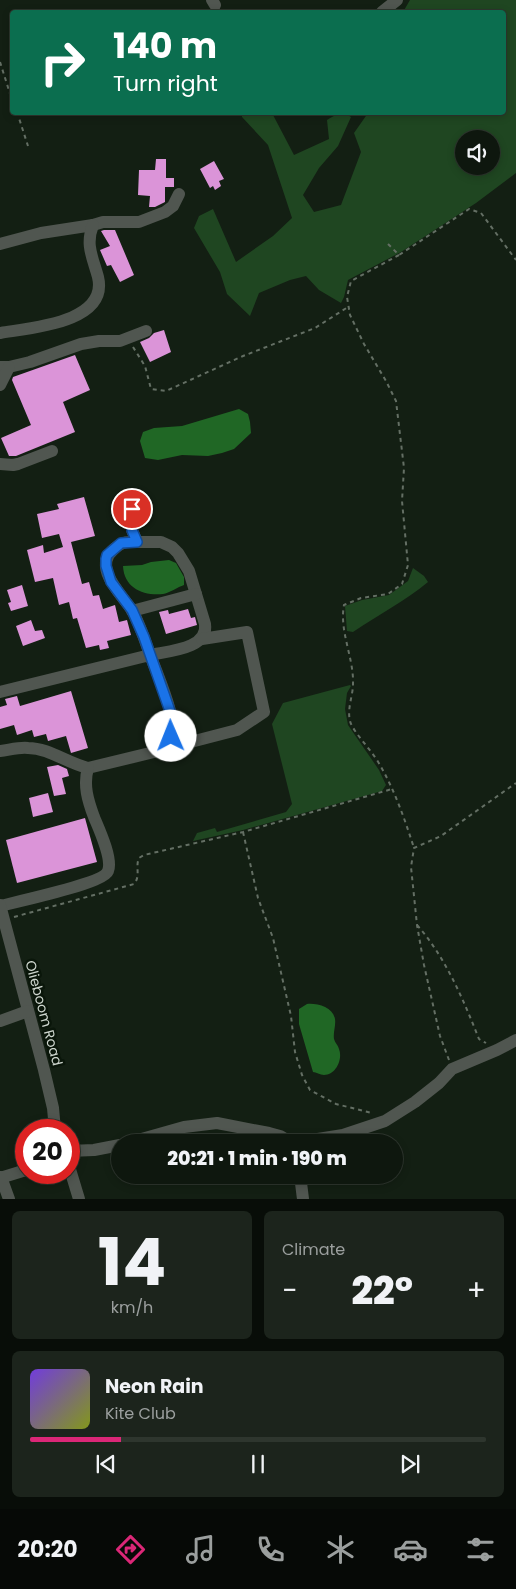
<!DOCTYPE html>
<html lang="en">
<head>
<meta charset="utf-8">
<style>
  body { margin:0; font-family:Poppins,sans-serif; background:#1c241c; color:#f1f3f6; height:100vh; display:flex; flex-direction:column; font-size:19px; white-space:nowrap }
  * { box-sizing:border-box; margin:0 }
  p { font-size:16px; color:#9b9f9e }
  .icon { flex:none; width:28px; height:28px; fill:none; stroke:currentColor; stroke-width:2; stroke-linecap:round; stroke-linejoin:round }
  .map { position:relative; height:1199px; overflow:hidden }
  .details { display:flex; flex-direction:column; gap:12px; padding:12px; background:#080d08; flex:1 }
  .details>* { flex:none }
  .banner { position:absolute; left:10px; top:10px; width:496px; height:105px; border-radius:5px; box-shadow:0 2px 8px #0003,0 0 0 1px #2e362e; background:#0b6e4f; color:#fff; overflow:hidden }
  .tools { position:absolute; left:455px; top:130px; display:grid; gap:10px }
  .tools a { display:grid; place-items:center; width:45px; height:45px; border-radius:50%; background:#0e170e; box-shadow:0 2px 8px #0003,0 0 0 1px #2e362e; font-size:25px }
  .speed { position:absolute; left:15px; top:1119px; display:flex; gap:10px; font-size:25px; font-weight:700; text-align:center }
  .speed>* { display:grid; place-content:center; width:65px; height:65px; border-radius:50%; background:#0e170e; box-shadow:0 2px 8px #0003,0 0 0 1px #2e362e; line-height:1 }
  .speed .limit { border:8px solid #d22; background:#fff; color:#111 }
  .pin { position:absolute; display:grid; place-items:center; width:42px; height:42px; color:#fff; margin:-21px; border:2px solid #fff; border-radius:50%; box-shadow:0 1px 5px #0007 }
  .me { position:absolute; width:55px; margin:-28px; rotate:359deg; stroke-linejoin:round; filter:drop-shadow(0 0 4px #0008) }
  .turn { display:flex; align-items:center; gap:18px; height:105px; padding:0 20px; font-size:22px }
  .turn .icon { width:65px; height:65px; stroke-width:2.5 }
  .turn b { display:block; font-size:35px; line-height:42px }
  .big { font-size:38px; font-weight:800; line-height:1.1 }
  .details .card { flex:1; display:flex; flex-direction:column; justify-content:center; gap:8px; min-width:0; padding:0 18px; border-radius:8px; background:#1c241c }
  .details .dial { align-items:center; gap:0 }
  .dial b { font-size:65px; line-height:1 }
  .song { display:flex; align-items:center; gap:15px }
  .cover { width:60px; height:60px; border-radius:8px; background:linear-gradient(135deg,hsl(260 70% 55%),hsl(70 70% 35%)) }
  .played { height:5px; border-radius:2px; background:linear-gradient(90deg,#db2777 20%,#2e362e 20%) }
  .keys { display:flex; justify-content:space-around; direction:ltr }
  .heat { display:flex; justify-content:space-between; align-items:center; font-size:28px; direction:ltr }
  .details .tiles { flex:1; display:grid; gap:12px; grid-template-columns:1fr 1fr }
  .card:last-child { grid-column:span 2 }
  .trip { position:absolute; left:111px; top:1134px; width:292px; height:50px; border-radius:25px; background:#0e170e; box-shadow:0 2px 8px #0003,0 0 0 1px #2e362e; font-weight:800; line-height:50px; text-align:center }
  .dock { display:flex; height:80px; justify-content:space-around; align-items:center; background:#060906; color:#9b9f9e }
  .dock .icon { width:35px; height:35px }
  .dock .current { color:#db2777 }
  .dock b { font-size:22px; color:#f1f3f6 }
  .map>svg:first-child { display:block }
</style>
</head>
<body>
<div class="map">
<svg width="516" height="1199" viewBox="0 0 516 1199">
  <rect width="100%" height="100%" fill="#131f13"/>
  <g fill="#1f4621" fill-rule="evenodd">
    <path d="M410 0H516V173L476 203 401 252 348 280 344 297 341 303 319 290 306 276 290 280 259 293 250 316 227 294 220 272 194 228 199 216 213 209 236 262 273 236 292 218 268 145 242 117V113H272L294 155 329 139 327 120C338 114 340 110 351 117L338 146 319 168 303 195 314 212 341 205 361 152 354 133 368 113 504 112V12H403ZM464 139H491V166H464Z"/>
    <path d="M413 568 424 576 428 582C405 601 378 615 353 632L347 631 345 606 362 600 389 595 408 581Z"/>
    <polygon points="350,685 351,686 347,693 345,709 348,725 379,770 386,785 382,791 243,830 193,841 197,833 215,828 217,832 286,812 292,804 272,724 283,703"/>
  </g>
  <g fill="#206725">
    <polygon points="239,409 248,414 250,422 251,433 234,449 222,453 208,456 182,455 158,460 145,458 140,441 143,432 154,428 182,426"/>
    <path d="M169 560 176 563 184 577V585C178 587 169 593 163 594 143 596 124 588 123 566L142 565 151 562Z"/>
    <path d="M307 1004C317 1003 333 1007 335 1019 336 1026 333 1032 334 1039 335 1043 338 1045 339 1049 343 1059 336 1075 324 1075 320 1075 316 1072 313 1072L299 1024V1009Z"/>
  </g>
  <g fill="#db94d8">
    <polygon points="156,159 166,159 166,178 174,178 174,187 165,187 165,202 155,207 149,207 150,196 138,195 139,170 155,170"/>
    <polygon points="214,161 224,179 219,181 221,186 215,190 213,186 210,188 200,169"/>
    <polygon points="104,230 115,230 134,275 120,282 111,265 107,266 100,250 110,246 101,231"/>
    <polygon points="164,330 171,352 150,362 140,342 149,338 154,333"/>
    <polygon points="75,355 90,390 63,402 75,432 16,456 9,456 1,438 31,425 12,380 13,377"/>
    <polygon points="84,497 95,536 71,542 82,584 89,582 93,596 99,595 103,609 115,605 119,622 127,620 131,635 107,641 109,648 100,650 99,645 86,648 77,618 73,619 69,602 59,605 53,578 35,582 27,550 43,545 44,553 63,547 59,534 42,538 37,514 59,509 57,504"/>
    <polygon points="22,585 28,606 11,611 8,603 11,602 7,590"/>
    <polygon points="188,609 191,618 195,617 197,625 166,634 159,612 168,610 169,614"/>
    <polygon points="31,620 35,631 42,630 45,638 23,646 16,626"/>
    <polygon points="71,691 88,748 71,753 66,736 48,741 46,734 34,737 32,730 17,735 14,725 0,729 0,707 7,705 5,699 17,696 20,706"/>
    <polygon points="58,765 67,769 69,776 62,778 66,794 54,796 47,767"/>
    <polygon points="48,793 53,812 33,817 29,798"/>
    <polygon points="85,818 97,862 17,883 6,840"/>
  </g>
  <g fill="none" stroke-linecap="round" stroke-linejoin="round">
    <g stroke="#646f64" stroke-width="2" stroke-dasharray="4 4" stroke-linecap="butt">
      <polyline points="0,62 12,100"/>
      <polyline points="17,112 28,146"/>
      <polyline points="388,244 399,255 469,209 481,213 516,260"/>
      <path d="M399 255 351 281 347 297 350 315 364 344 386 381 396 401 404 468 402 501 408 565 402 584 388 594 361 598 344 605C339 631 354 658 353 684 353 697 345 713 352 726 359 738 369 748 377 760 394 788 404 817 414 848"/>
      <polyline points="133,347 145,366 151,389 166,391 243,356 315,328 348,307"/>
      <polyline points="243,832 258,898 273,938 291,1016 295,1052 302,1075 310,1090 336,1104 372,1113"/>
      <path d="M14 917 134 884C141 876 135 867 139 858L144 855 243 832 392 789"/>
      <path d="M417 925C446 958 463 999 479 1039L486 1043"/>
      <polyline points="449,1060 440,1036 424,965 417,925 411,867 414,848 441,836 516,783"/>
    </g>
    <g stroke="#505650" stroke-width="12">
      <polyline points="212,0 215,5"/>
      <polyline points="382,12 397,0"/>
      <polyline points="0,244 41,233 93,225 103,222 139,222 165,212 173,206 179,194"/>
      <path d="M0 333C29 328 109 323 98 277 93 258 85 245 93 225"/>
      <polyline points="0,367 9,367 30,362 81,344 99,341 120,341 146,331"/>
      <polyline points="0,385 9,367"/>
      <polyline points="0,464 13,465 18,464 52,451"/>
      <polyline points="132,509 132,530 137,542"/>
      <path d="M131 542H161L172 547 178 553 189 571 205 624C209 649 168 651 150 655 145 640 140 625 133 612 123 595 91 568 114 549 120 544 123 542 131 542Z"/>
      <polyline points="132,611 196,594"/>
      <path d="M0 692 150 655C156 670 175 716 173 729 171 740 164 748 154 752L88 768C83 785 88 801 94 817 99 829 113 859 108 871 104 883 16 902 0 906"/>
      <polyline points="171,736 183,744 237,730 264,712 247,632 202,639"/>
      <path d="M0 751C9 750 19 747 28 748 49 748 67 763 88 768"/>
      <polyline points="0,905 44,1070 53,1108 55,1130"/>
      <polyline points="0,1021 28,1011"/>
      <polyline points="131,1142 184,1127 217,1123 269,1133 280,1136 290,1142"/>
      <polyline points="299,1142 343,1135 385,1121 415,1102 439,1083 452,1069 497,1050 516,1040"/>
      <polyline points="69,1151 94,1150 120,1145"/>
      <polyline points="69,1166 79,1199"/>
      <polyline points="300,1175 303,1199"/>
      <polyline points="1,1177 9,1199"/>
      <polyline points="0,1178 26,1170"/>
    </g>
  </g>
  <g fill="none" stroke-linecap="round" stroke-linejoin="round">
    <defs>
      <polyline id="route" points="132,509 132,530 137,542 121,543 107,555 106,559 106,566 111,582 132,610 144,637 171,714 173,728 171,736"/>
    </defs>
    <use href="#route" stroke="#114b97" stroke-width="12"/>
    <use href="#route" stroke="#1a73e8" stroke-width="9"/>
  </g>
  <g text-anchor="middle" stroke-width="5" stroke-linejoin="round" paint-order="stroke">
    <g font-size="14" fill="#ced6ce" stroke="#0a160a">
      <text transform="translate(44 1013) rotate(75)" y="5">Olieboom Road</text>
    </g>
  </g>
</svg>
<div class="tools">
<a><svg class="icon" aria-label="sound" viewBox="0 0 24 24"><path d="M4 9h4l5-4v14l-5-4H4zM17 9q2 3 0 6"/></svg></a>
</div>
<div class="speed"><div class="limit">20</div></div>
<div class="pin" style="left:132px;top:509px;background:#d93025"><svg class="icon" aria-label="arrive" viewBox="0 0 24 24"><path d="M6 21V4h12l-3 4 3 4H6"/></svg></div>
<svg class="me" style="left:171px;top:736px" viewBox="-20 -20 40 40"><circle r="19" fill="#fff"/><path d="M0-13L10 11 0 6-10 11z" fill="#1a73e8"/></svg>
<div class="trip">20:21 · 1 min · 190 m</div>
<div class="banner">
<div class="turn"><svg class="icon" aria-label="right" viewBox="0 0 24 24"><path d="M7 20v-9h11M14 6l5 5-5 5"/></svg><div><b>140 m</b>Turn right</div></div>
</div>
</div>
<section class="details">
<div class="tiles">
<div class="card dial"><b>14</b><p>km/h</p></div>
<div class="card"><p>Climate</p>
<div class="heat"><a>−</a><b class="big">22°</b><a>+</a></div>
</div>
<div class="card">
<div class="song"><i class="cover"></i><div><b>Neon Rain</b><p>Kite Club</p></div></div>
<div class="played"></div>
<div class="keys"><svg class="icon" aria-label="previous" viewBox="0 0 24 24"><path d="M18 5L8 12l10 7zM5 5v14"/></svg><svg class="icon" aria-label="pause" viewBox="0 0 24 24"><path d="M8 5v14M16 5v14"/></svg><svg class="icon" aria-label="next" viewBox="0 0 24 24"><path d="M6 5l10 7-10 7zM19 5v14"/></svg></div>
</div>
</div>
</section>
<nav class="dock">
<b>20:20</b>
<svg class="icon current" aria-label="directions" viewBox="0 0 24 24"><path d="M12 3l9 9-9 9-9-9zM9 14v-3h6M13 9l2 2-2 2"/></svg>
<svg class="icon" aria-label="music" viewBox="0 0 24 24"><path d="M9 18V5l10-2v13"/><circle cx="6" cy="18" r="3"/><circle cx="16" cy="16" r="3"/></svg>
<svg class="icon" aria-label="phone" viewBox="0 0 24 24"><path d="M5 4h4l2 5-3 2q2 4 5 5l2-3 5 2v4C11 20 4 13 5 4z"/></svg>
<svg class="icon" aria-label="climate" viewBox="0 0 24 24"><path d="M12 3v18M4 7l16 10M4 17L20 7"/></svg>
<svg class="icon" aria-label="car" viewBox="0 0 24 24"><path d="M5 17H2v-5l4-1 3-4h7l3 4 3 1v5h-3M9 17h6M6 11h13"/><circle cx="7" cy="17" r="2"/><circle cx="17" cy="17" r="2"/></svg>
<svg class="icon" aria-label="filters" viewBox="0 0 24 24"><path d="M4 7h16M4 17h16"/><circle cx="9" cy="7" r="2"/><circle cx="15" cy="17" r="2"/></svg>
</nav>
</body>
</html>
